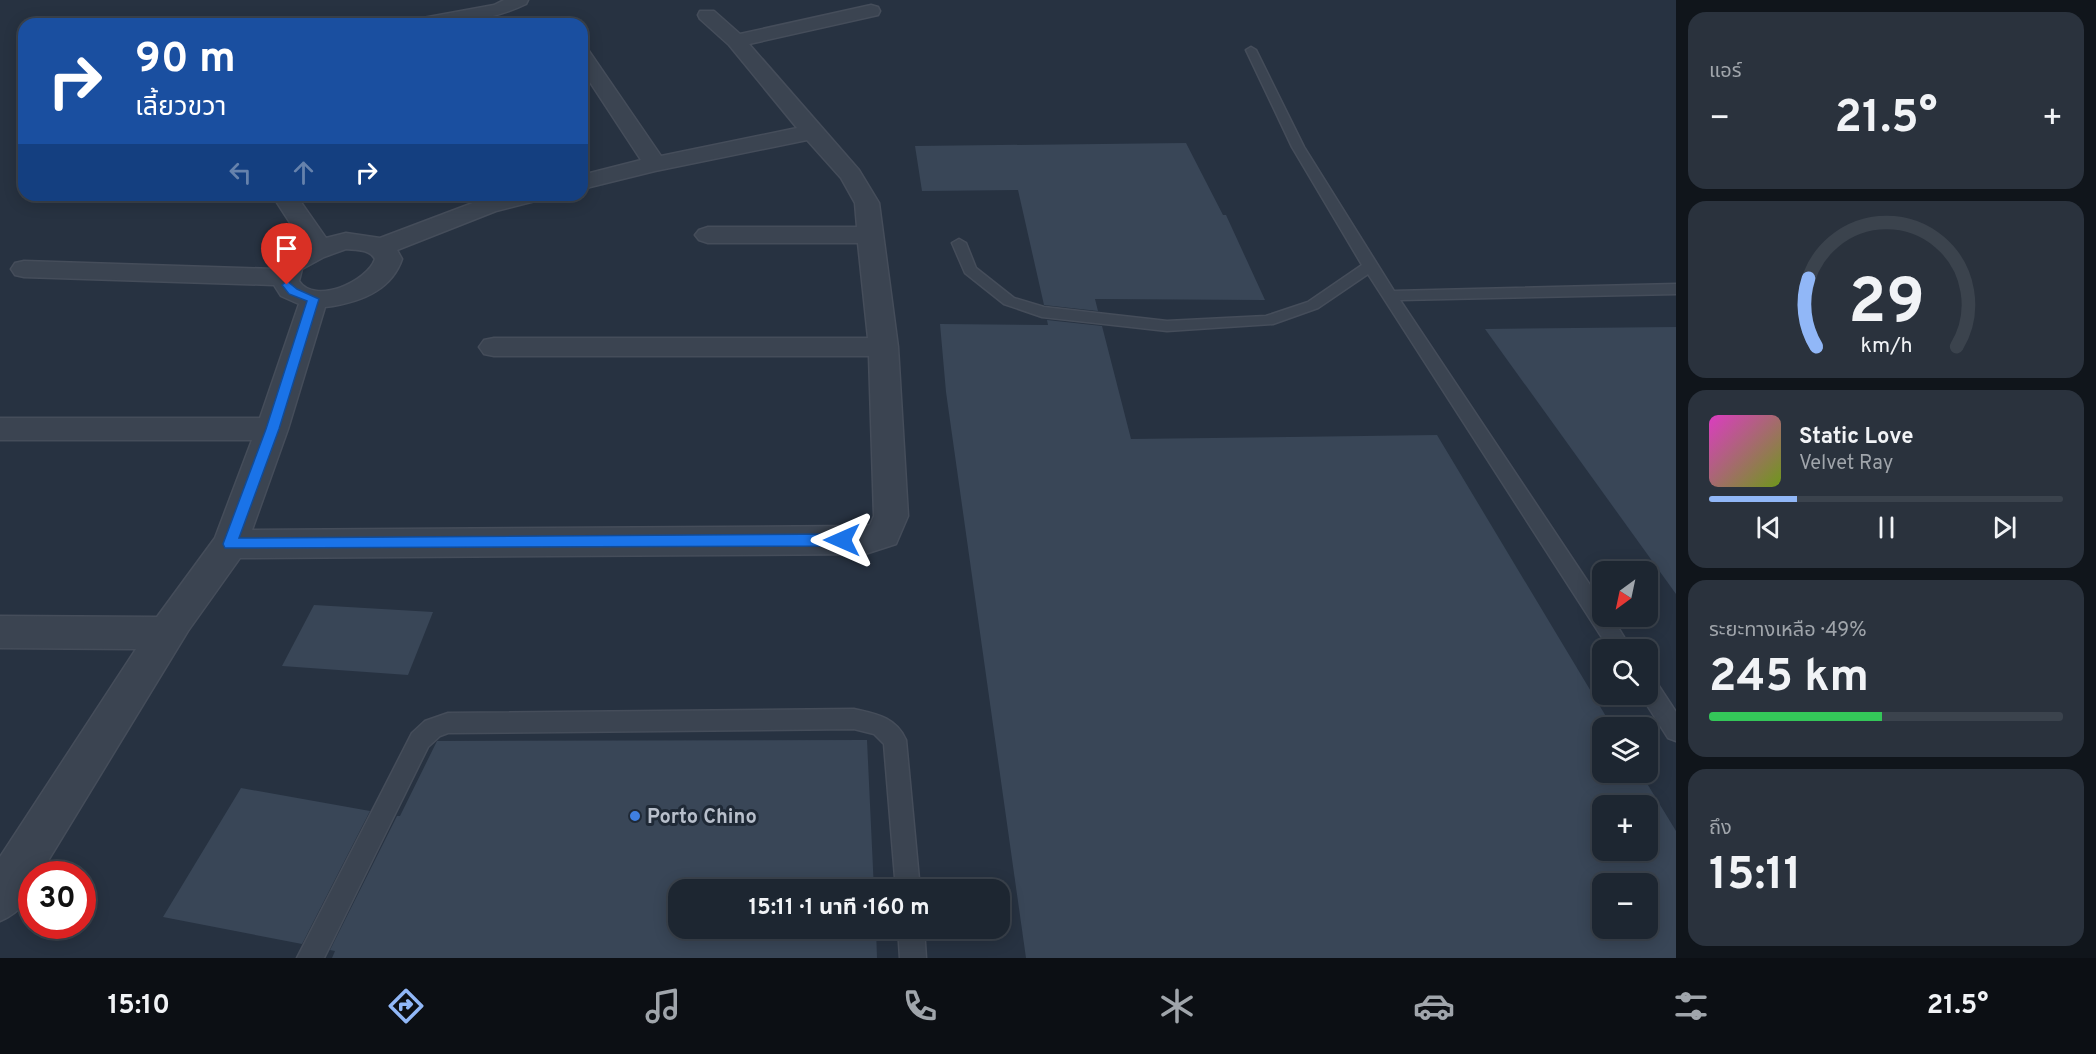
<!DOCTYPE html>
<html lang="th">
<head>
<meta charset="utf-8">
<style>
  body { margin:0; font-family:Overpass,"Noto Sans Thai",sans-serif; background:#2a323d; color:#f1f3f6; height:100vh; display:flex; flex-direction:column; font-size:22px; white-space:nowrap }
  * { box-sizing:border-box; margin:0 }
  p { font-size:20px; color:#a0a5ab }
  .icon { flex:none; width:33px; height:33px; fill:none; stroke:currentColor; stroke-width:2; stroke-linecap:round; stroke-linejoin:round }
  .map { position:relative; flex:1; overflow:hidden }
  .sheet { display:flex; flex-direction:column; gap:12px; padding:12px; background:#10151b; width:420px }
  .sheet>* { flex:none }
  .guide { position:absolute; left:18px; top:18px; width:570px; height:183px; border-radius:18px; box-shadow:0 3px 15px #0003,0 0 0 2px #3b434d; background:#1a4fa0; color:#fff; overflow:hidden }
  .needle { width:39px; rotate:213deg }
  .buttons { position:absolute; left:1592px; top:561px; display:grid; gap:12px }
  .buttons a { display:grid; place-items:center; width:66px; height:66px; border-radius:12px; background:#1d2631; box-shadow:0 3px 15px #0003,0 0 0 2px #3b434d; font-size:30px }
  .speed { position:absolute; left:18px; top:861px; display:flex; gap:12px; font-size:30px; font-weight:700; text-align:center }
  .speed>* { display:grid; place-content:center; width:78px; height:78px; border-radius:50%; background:#1d2631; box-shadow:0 3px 15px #0003,0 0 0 2px #3b434d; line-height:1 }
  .speed .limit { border:9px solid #d22; background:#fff; color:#111 }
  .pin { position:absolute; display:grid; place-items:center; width:51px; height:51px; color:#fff; margin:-62px -26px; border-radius:50% 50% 50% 0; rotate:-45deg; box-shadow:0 0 6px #0007 }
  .pin .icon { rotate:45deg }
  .me { position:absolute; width:66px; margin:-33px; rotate:270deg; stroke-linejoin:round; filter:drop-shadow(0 0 4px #0008) }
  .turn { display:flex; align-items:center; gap:21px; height:126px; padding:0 18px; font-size:27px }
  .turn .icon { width:78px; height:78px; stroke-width:2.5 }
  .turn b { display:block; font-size:42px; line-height:51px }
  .lanes { display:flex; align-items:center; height:57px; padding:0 18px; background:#0003; justify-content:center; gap:30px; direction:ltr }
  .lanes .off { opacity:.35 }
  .big { font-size:45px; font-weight:700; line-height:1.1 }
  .sheet .card { flex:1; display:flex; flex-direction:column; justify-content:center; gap:9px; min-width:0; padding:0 21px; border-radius:18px; background:#2a323d }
  .sheet .dial { align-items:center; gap:0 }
  .dial svg { height:156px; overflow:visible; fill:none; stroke:#3b434d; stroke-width:7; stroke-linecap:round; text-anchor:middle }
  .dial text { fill:#f1f3f6; stroke:none }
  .song { display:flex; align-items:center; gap:18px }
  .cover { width:72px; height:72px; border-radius:9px; background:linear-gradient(135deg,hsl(310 70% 55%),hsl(80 70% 35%)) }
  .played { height:6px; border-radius:3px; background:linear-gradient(90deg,#91b7f7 25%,#3b434d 25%) }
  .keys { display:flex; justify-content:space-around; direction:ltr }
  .heat { display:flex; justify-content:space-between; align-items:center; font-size:33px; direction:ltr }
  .charge { height:9px; border-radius:4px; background:linear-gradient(90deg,#34c759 49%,#3b434d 0) }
  .trip { position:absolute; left:668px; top:879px; width:342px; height:60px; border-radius:18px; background:#1d2631; box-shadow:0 3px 15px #0003,0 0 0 2px #3b434d; font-weight:700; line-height:60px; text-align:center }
  .menu { display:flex; height:96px; justify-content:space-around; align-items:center; background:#0c0f14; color:#a0a5ab }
  .menu .icon { width:42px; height:42px }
  .menu .on { color:#91b7f7 }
  .menu b { font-size:27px; color:#f1f3f6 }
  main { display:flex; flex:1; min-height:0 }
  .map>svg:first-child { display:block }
</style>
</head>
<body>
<main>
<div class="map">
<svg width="1676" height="958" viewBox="0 0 1676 958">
  <rect width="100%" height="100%" fill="#273241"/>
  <g fill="#394657" fill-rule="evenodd">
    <polygon points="1186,143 1223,215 1226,215 1265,300 1095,299 1098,311 1044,305 1018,190 922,191 915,146"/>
    <path d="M1047 320 1102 326 1131 439 1437 435 1613 728H1602V772H1640L1676 831V958H1026L946 392 940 324 1048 325ZM1602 806H1647V850H1602ZM1602 884H1647V928H1602Z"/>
    <polygon points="1676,327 1676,594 1485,329"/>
    <polygon points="314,605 433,612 408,675 282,666"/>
    <polygon points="867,740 874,890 678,890 678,928 876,928 877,958 332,958 335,951 330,950 397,816 400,816 437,741"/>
    <polygon points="241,788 370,811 302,944 163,917"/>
  </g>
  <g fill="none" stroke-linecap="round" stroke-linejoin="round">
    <defs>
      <g id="lane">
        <polygon points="1251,47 1256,50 1304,147 1394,291 1676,284 1676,294 1400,300 1602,603 1602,616 1611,616 1632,650 1610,650 1368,274 1318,308 1273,324 1167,331 1042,317 1004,304 965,273 952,243 959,239 966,243 976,268 1014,298 1044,307 1167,321 1266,316 1308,302 1362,265 1292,147 1246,50"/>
        <polygon points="1647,678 1655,680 1676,712 1676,741 1668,738 1640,694 1647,694"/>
        <path d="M854 709C876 714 896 717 906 740L920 890H896L884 744 874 734 854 729 448 733 440 736 428 747 324 958H297L412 733 425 721 448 713Z"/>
        <polygon points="898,928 924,928 926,958 900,958"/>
      </g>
      <g id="street">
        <path d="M504 0H528L526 4C489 22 450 24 409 24L412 20 494 5Z"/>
        <path d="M871 5 878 7 880 11 878 15 749 44 859 170 879 203 898 347 908 516 896 544 865 554 240 558 188 631 40 874H32C32 898 21 912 0 921V857L136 649 0 648V616L157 617 215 538 252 440H0V418H260L299 304 281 296 274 285 24 277 15 275 11 269 15 263 24 261 275 269 284 258 305 246 272 195H296L326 238 346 233 380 238 478 201 501 195H542L539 200 496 211 397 250 402 259C391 292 357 303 325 307L288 429 252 530 865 526 870 525 874 516 869 356H494L484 354 479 347 484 340 494 338H868L858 243H708L699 240 695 235 699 230 708 227H857L855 203 841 178 807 140 655 171 582 189V175L641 160 582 70V49L589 51 661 156 797 128 729 45 700 19 698 15 700 11H714L740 34ZM346 249C356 250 370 249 375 259 367 282 315 305 299 281L302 269 324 257Z"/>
      </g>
    </defs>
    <use href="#lane" stroke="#454d5a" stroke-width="3"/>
    <use href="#street" stroke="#454d5a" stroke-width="3"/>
    <use href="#lane" fill="#3b4451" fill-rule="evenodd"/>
    <use href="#street" fill="#3b4451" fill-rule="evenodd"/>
  </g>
  <polygon fill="#1a73e8" stroke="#114b97" stroke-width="1.5" points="287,281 297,289 319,299 279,429 239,538 842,534 847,536 849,540 847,544 842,546 225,548 223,544 266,429 307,301 289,294 282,285"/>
  <circle fill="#3f7fe0" stroke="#1f2936" stroke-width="2" cx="635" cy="816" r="6"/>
  <g text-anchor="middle" stroke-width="6" stroke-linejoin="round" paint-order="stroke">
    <g font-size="20" font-weight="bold" fill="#b8bfcb" stroke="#1f2936" text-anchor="start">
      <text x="647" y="823">Porto Chino</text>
    </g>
  </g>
</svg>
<div class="buttons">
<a><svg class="needle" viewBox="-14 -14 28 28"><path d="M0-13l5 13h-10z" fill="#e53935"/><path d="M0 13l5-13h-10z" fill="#a0a5ab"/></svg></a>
<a><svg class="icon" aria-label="search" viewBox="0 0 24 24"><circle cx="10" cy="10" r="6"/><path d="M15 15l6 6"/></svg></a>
<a><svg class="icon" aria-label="layers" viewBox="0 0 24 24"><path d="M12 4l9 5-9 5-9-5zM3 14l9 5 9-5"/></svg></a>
<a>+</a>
<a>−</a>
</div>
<div class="speed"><div class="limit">30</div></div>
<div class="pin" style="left:287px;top:285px;background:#d93025"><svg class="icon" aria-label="arrive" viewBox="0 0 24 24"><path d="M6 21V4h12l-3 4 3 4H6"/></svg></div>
<svg class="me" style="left:842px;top:540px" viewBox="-20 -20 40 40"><path d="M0-17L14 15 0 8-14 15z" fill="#1a73e8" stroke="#fff" stroke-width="4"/></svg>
<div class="trip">15:11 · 1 นาที · 160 m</div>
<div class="guide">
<div class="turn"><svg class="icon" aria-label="right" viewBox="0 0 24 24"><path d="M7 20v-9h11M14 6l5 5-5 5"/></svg><div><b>90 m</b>เลี้ยวขวา</div></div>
<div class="lanes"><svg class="icon off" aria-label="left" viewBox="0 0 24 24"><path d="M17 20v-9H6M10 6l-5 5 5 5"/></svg><svg class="icon off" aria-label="ahead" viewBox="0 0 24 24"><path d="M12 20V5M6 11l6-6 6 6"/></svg><svg class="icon" aria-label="right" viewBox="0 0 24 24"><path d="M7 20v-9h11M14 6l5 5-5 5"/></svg></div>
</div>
</div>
<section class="sheet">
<div class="card"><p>แอร์</p>
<div class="heat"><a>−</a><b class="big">21.5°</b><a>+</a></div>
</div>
<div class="card dial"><svg viewBox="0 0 100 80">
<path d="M14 69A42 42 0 1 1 86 69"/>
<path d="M14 69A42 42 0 0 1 10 34" stroke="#91b7f7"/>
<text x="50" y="56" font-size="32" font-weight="700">29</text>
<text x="50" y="72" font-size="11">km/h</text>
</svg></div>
<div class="card">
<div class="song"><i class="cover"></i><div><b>Static Love</b><p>Velvet Ray</p></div></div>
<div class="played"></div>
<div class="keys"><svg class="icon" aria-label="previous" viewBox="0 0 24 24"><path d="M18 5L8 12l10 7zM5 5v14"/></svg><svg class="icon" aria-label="pause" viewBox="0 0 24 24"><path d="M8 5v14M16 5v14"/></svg><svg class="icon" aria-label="next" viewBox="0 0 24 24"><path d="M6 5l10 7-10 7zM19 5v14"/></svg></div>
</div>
<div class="card"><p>ระยะทางเหลือ · 49%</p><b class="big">245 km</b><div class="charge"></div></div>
<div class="card"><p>ถึง</p><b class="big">15:11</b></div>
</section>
</main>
<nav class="menu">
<b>15:10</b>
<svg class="icon on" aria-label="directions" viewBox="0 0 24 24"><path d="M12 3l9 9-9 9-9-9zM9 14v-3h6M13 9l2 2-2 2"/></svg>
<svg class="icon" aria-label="music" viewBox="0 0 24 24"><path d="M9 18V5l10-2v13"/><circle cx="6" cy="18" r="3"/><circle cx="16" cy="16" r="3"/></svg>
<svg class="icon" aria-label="phone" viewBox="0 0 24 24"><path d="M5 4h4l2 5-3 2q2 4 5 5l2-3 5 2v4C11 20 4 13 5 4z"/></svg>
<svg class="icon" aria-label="climate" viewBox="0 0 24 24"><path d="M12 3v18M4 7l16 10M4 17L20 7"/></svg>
<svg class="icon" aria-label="car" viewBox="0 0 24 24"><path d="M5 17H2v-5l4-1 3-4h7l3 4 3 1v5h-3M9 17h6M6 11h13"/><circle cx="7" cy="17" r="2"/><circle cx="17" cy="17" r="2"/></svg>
<svg class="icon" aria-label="filters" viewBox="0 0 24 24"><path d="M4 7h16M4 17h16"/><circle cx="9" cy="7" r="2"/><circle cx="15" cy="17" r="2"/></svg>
<b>21.5°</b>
</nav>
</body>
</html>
